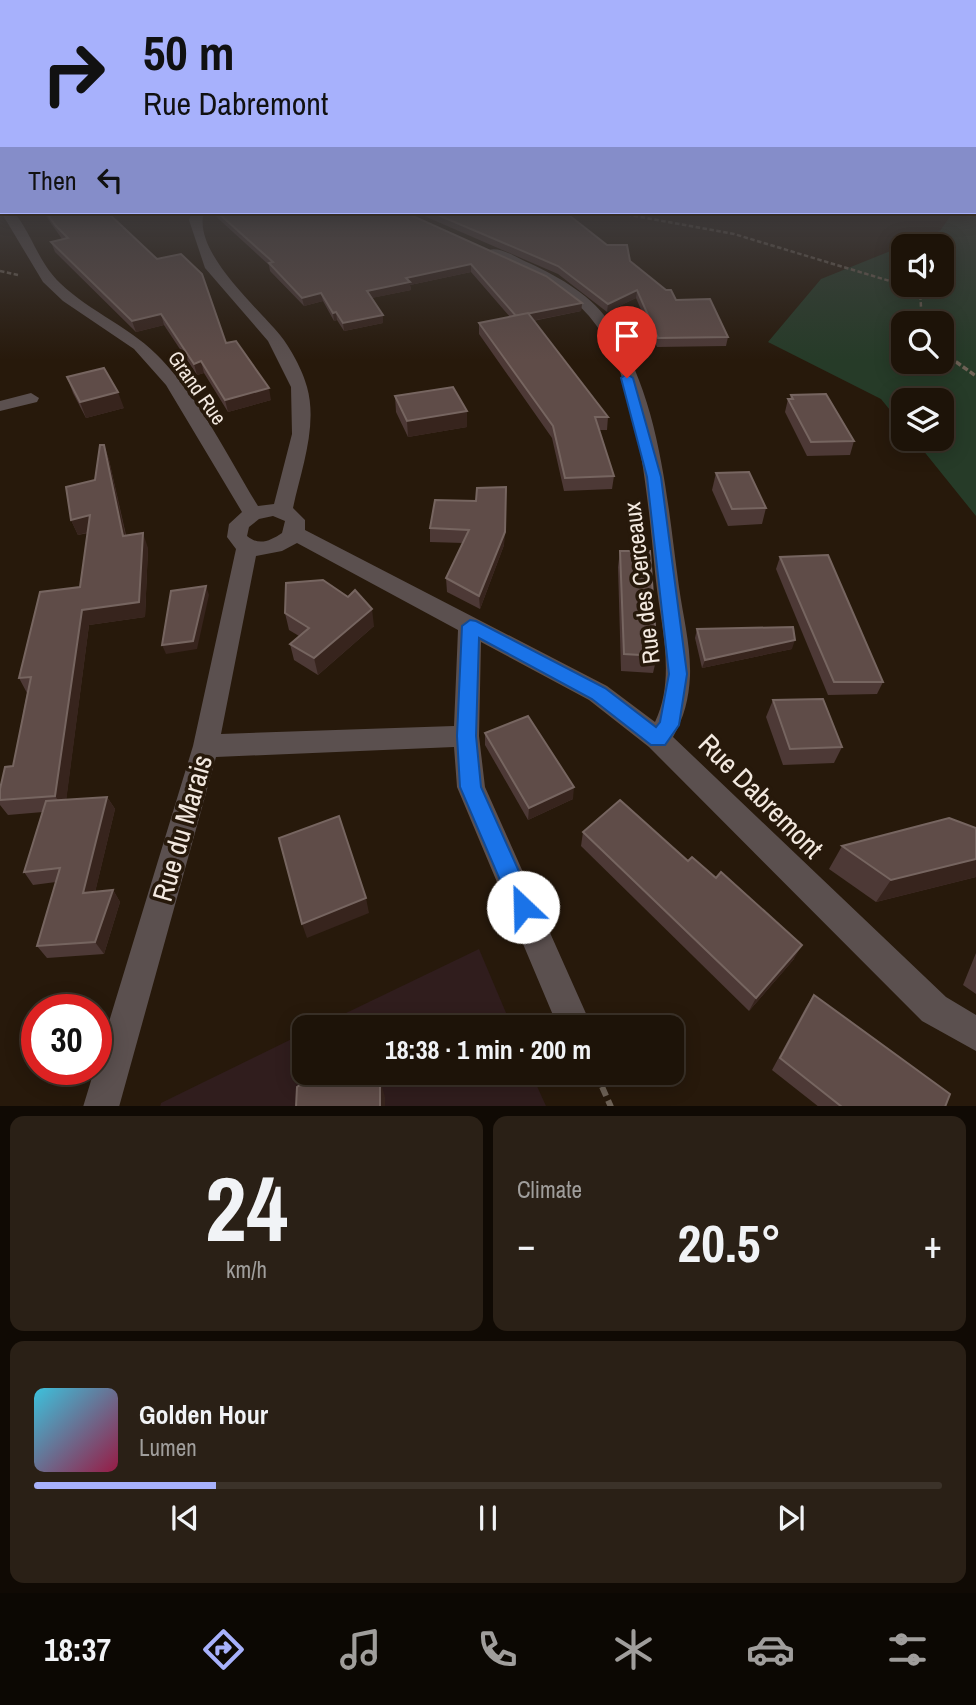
<!DOCTYPE html>
<html lang="en">
<head>
<meta charset="utf-8">
<style>
  body { margin:0; font-family:"Archivo Narrow",sans-serif; background:#2a2016; color:#f1f3f6; height:100vh; display:flex; flex-direction:column; font-size:26px; white-space:nowrap }
  * { box-sizing:border-box; margin:0 }
  p { font-size:23px; color:#a09e9c }
  .icon { flex:none; width:38px; height:38px; fill:none; stroke:currentColor; stroke-width:2; stroke-linecap:round; stroke-linejoin:round }
  .map { position:relative; height:1106px; overflow:hidden }
  .side { display:flex; flex-direction:column; gap:10px; padding:10px; background:#100a04; flex:1 }
  .side>* { flex:none }
  .banner { position:absolute; left:0px; top:0px; width:976px; height:214px; box-shadow:0 4px 18px #0003,0 0 0 2px #3b3229; background:#a7b1fc; color:#111; overflow:hidden }
  .controls { position:absolute; left:891px; top:234px; display:grid; gap:14px }
  .controls a { display:grid; place-items:center; width:63px; height:63px; border-radius:14px; background:#1d1308; box-shadow:0 4px 18px #0003,0 0 0 2px #3b3229; font-size:35px }
  .speed { position:absolute; left:21px; top:994px; display:flex; gap:14px; font-size:35px; font-weight:700; text-align:center }
  .speed>* { display:grid; place-content:center; width:91px; height:91px; border-radius:50%; background:#1d1308; box-shadow:0 4px 18px #0003,0 0 0 2px #3b3229; line-height:1 }
  .speed .limit { border:10px solid #d22; background:#fff; color:#111 }
  .pin { position:absolute; display:grid; place-items:center; width:60px; height:60px; color:#fff; margin:-72px -30px; border-radius:50% 50% 50% 0; rotate:-45deg; box-shadow:0 0 7px #0007 }
  .pin .icon { rotate:45deg }
  .me { position:absolute; width:77px; margin:-38px; rotate:336deg; stroke-linejoin:round; filter:drop-shadow(0 0 5px #0008) }
  .turn { display:flex; align-items:center; gap:24px; height:147px; padding:0 28px; font-size:32px }
  .turn .icon { width:91px; height:91px; stroke-width:2.5 }
  .turn b { display:block; font-size:49px; line-height:60px }
  .then { display:flex; align-items:center; height:66px; padding:0 28px; background:#0003; gap:14px; font-size:26px }
  .big { font-size:52px; font-weight:700; line-height:1.1 }
  .side .card { flex:1; display:flex; flex-direction:column; justify-content:center; gap:10px; min-width:0; padding:0 24px; border-radius:14px; background:#2a2016 }
  .side .dial { align-items:center; gap:0 }
  .dial b { font-size:91px; line-height:1 }
  .song { display:flex; align-items:center; gap:21px }
  .cover { width:84px; height:84px; border-radius:10px; background:linear-gradient(135deg,hsl(190 70% 55%),hsl(340 70% 35%)) }
  .played { height:7px; border-radius:4px; background:linear-gradient(90deg,#a7b1fc 20%,#3b3229 20%) }
  .keys { display:flex; justify-content:space-around; direction:ltr }
  .heat { display:flex; justify-content:space-between; align-items:center; font-size:38px; direction:ltr }
  .side .tiles { flex:1; display:grid; gap:10px; grid-template-columns:1fr 1fr }
  .card:last-child { grid-column:span 2 }
  .trip { position:absolute; left:292px; top:1015px; width:392px; height:70px; border-radius:14px; background:#1d1308; box-shadow:0 4px 18px #0003,0 0 0 2px #3b3229; font-weight:700; line-height:70px; text-align:center }
  .menu { display:flex; height:112px; justify-content:space-around; align-items:center; background:#0c0803; color:#a09e9c }
  .menu .icon { width:49px; height:49px }
  .menu .active { color:#a7b1fc }
  .menu b { font-size:32px; color:#f1f3f6 }
  .map>svg:first-child { display:block }
</style>
</head>
<body>
<div class="map">
<svg width="976" height="1107" viewBox="0 0 976 1107">
  <rect width="100%" height="100%" fill="#27190b"/>
  <g fill="#301d1d">
    <polygon points="479,949 512,1027 317,1027"/>
    <polygon points="304,1033 304,1073 531,1073 546,1106 160,1107 161,1103"/>
  </g>
  <path fill="#263b28" fill-rule="evenodd" d="M975 205H976V516L914 439H942V401H903V426L881 399 768 342 821 279 940 231 953 212H975ZM903 247H942V285H903ZM903 324H942V362H903Z"/>
  <g fill="none" stroke-linecap="round" stroke-linejoin="round">
    <g stroke="#6e6256" stroke-width="2.5" stroke-dasharray="4.5 2.5" stroke-linecap="butt">
      <polyline points="613,212 734,234 903,285"/>
      <polyline points="536,214 549,212"/>
      <polyline points="0,271 18,275"/>
      <polyline points="905,285 920,290 922,324"/>
    </g>
    <polyline stroke="#6e6256" stroke-width="3.5" stroke-dasharray="6 2.5" stroke-linecap="butt" points="942,352 976,376"/>
    <polyline stroke="#6e6256" stroke-width="6" stroke-dasharray="10 5" stroke-linecap="butt" points="596,1073 611,1107"/>
    <g fill="#5b504f" fill-rule="evenodd">
      <path d="M1 212H13L17 216C33 238 40 264 60 283 91 313 133 328 162 360 202 403 228 457 258 506L274 504 292 434 291 387 268 341 205 268 189 220 192 212H204C192 251 257 307 280 335 290 347 303 371 307 387 318 426 301 470 293 508L305 520V530L607 686 655 722C676 678 661 627 656 581 648 505 640 374 589 316 570 294 544 280 518 269 508 264 494 260 485 252 496 243 517 258 529 263 561 278 593 296 612 326 661 402 667 500 679 587 683 616 691 646 690 676 689 698 684 718 673 737L946 997 976 1015V1051L922 1021 649 747 589 700 481 642 479 736 485 787 592 1027H558L457 787 454 747 216 757 119 1107H83L193 746 236 549 227 537 229 524 242 512 166 385 134 349 63 301 43 282ZM273 516 285 521 282 533C270 541 259 546 247 536L249 527 259 519ZM297 543 458 630 454 726 221 734 256 556 282 551Z"/>
      <polygon points="31,393 39,398 37,402 0,411 0,401"/>
    </g>
  </g>
  <g fill="#4d3936">
    <polygon points="43,212 121,212 110,215 226,343 271,400 228,412 204,373 197,375 164,325 136,332 55,252 51,242 62,239"/>
    <polygon points="211,212 404,212 582,303 581,311 533,321 608,417 607,430 599,430 614,476 612,489 564,491 552,438 479,334 479,323 510,317 471,272 410,285 411,290 371,298 383,323 344,331 337,320 334,321 323,301 304,306 270,271 269,265"/>
    <polygon points="415,212 520,212 543,216 607,245 630,261 676,300 728,337 726,346 657,347 636,298 607,312 558,274"/>
    <polygon points="67,377 124,408 86,418 73,393"/>
    <polygon points="791,395 854,441 850,455 807,456 785,412 788,399 790,399"/>
    <polygon points="395,396 467,427 408,437 396,412"/>
    <polygon points="104,445 109,460 126,535 148,548 145,617 89,625 66,800 107,797 115,809 95,892 113,890 120,902 104,954 47,958 37,946 56,882 33,885 24,872 43,812 8,815 0,805 0,789 13,766 27,693 19,678 80,587 88,533 78,535 71,520 95,480"/>
    <polygon points="716,473 766,508 762,524 728,526 712,490"/>
    <polygon points="506,487 504,545 480,609 447,592 446,578 463,543 430,542 430,528 476,501"/>
    <polygon points="620,551 657,656 653,673 621,671 618,567"/>
    <polygon points="780,557 883,682 877,694 828,695 776,569"/>
    <polygon points="285,613 374,626 318,675 294,660 290,644 299,636 289,630"/>
    <polygon points="697,629 792,649 702,668 695,638"/>
    <polygon points="773,700 842,747 834,763 783,765 766,717"/>
    <polygon points="485,733 573,799 528,820 485,745"/>
    <polygon points="976,828 976,877 876,902 829,869 842,846"/>
    <polygon points="583,832 688,861 794,959 749,1011 581,846"/>
    <polygon points="976,953 976,994 963,985"/>
    <polygon points="814,995 945,1107 819,1107 772,1070 806,1007"/>
  </g>
  <g fill="#37241d">
    <polygon points="103,212 121,212 104,216"/>
    <polygon points="471,264 471,272 410,285 411,290 367,299 367,291 406,278"/>
    <polygon points="637,290 636,298 607,312 608,304"/>
    <polygon points="321,293 323,301 304,306 302,298"/>
    <polygon points="582,303 581,311 516,324 516,316"/>
    <polygon points="336,312 337,320 334,321 333,313"/>
    <polygon points="161,314 164,325 136,332 132,321"/>
    <polygon points="383,315 383,323 344,331 343,323"/>
    <polygon points="201,361 204,373 197,375 194,364"/>
    <polygon points="269,388 271,400 228,412 225,400"/>
    <polygon points="118,392 124,408 86,418 80,402"/>
    <polygon points="467,411 467,427 408,437 407,421"/>
    <polygon points="104,445 109,460 129,551 123,536"/>
    <polygon points="90,515 96,530 78,535 71,520"/>
    <polygon points="505,532 504,545 480,609 479,596"/>
    <polygon points="143,533 148,548 145,617 89,625 65,810 55,796 82,610"/>
    <polygon points="206,586 209,595 197,649 166,654 162,645"/>
    <polygon points="372,609 374,626 318,675 314,658"/>
    <polygon points="795,640 792,649 702,668 705,660"/>
    <polygon points="574,787 573,799 528,820 529,808"/>
    <polygon points="107,797 115,809 92,905 83,893"/>
    <polygon points="976,859 976,877 876,902 891,880"/>
    <polygon points="113,890 120,902 104,954 95,942"/>
    <polygon points="366,898 369,913 307,938 302,924"/>
    <polygon points="802,945 794,959 749,1011 756,998"/>
    <polygon points="380,1080 385,1097 385,1107 380,1107"/>
  </g>
  <g fill="#5f4c48" stroke="#766560" stroke-width="2">
    <polygon points="46,212 107,212 157,259 181,254 202,274 226,343 236,341 269,388 225,400 201,361 194,364 161,314 132,321 51,242 68,238 56,226"/>
    <polygon points="217,212 404,212 546,276 582,303 516,316 471,264 406,278 410,282 367,291 383,315 343,323 336,312 333,313 321,293 302,298 269,263 273,262"/>
    <polygon points="431,212 520,212 522,213 538,212 543,216 565,212 607,245 627,245 630,261 666,290 671,290 676,300 710,299 728,337 658,338 637,290 608,304 558,266"/>
    <polygon points="528,313 608,417 595,417 614,476 565,478 553,426 479,323"/>
    <polygon points="104,368 118,392 80,402 67,377"/>
    <polygon points="453,387 467,411 407,421 395,396"/>
    <polygon points="826,394 854,441 811,442 788,399 793,399 791,395"/>
    <polygon points="100,445 104,445 123,536 143,533 139,602 82,610 55,796 0,800 0,789 5,767 13,766 31,677 19,678 40,592 80,587 90,515 71,520 66,487 95,480"/>
    <polygon points="749,472 766,508 732,509 716,473"/>
    <polygon points="506,487 505,532 479,596 446,578 469,530 430,528 435,500 476,501 477,488"/>
    <polygon points="620,551 650,551 657,656 624,654"/>
    <polygon points="828,555 883,682 834,682 780,557"/>
    <polygon points="323,580 348,597 355,590 372,609 314,658 290,644 309,628 285,613 286,583"/>
    <polygon points="206,586 193,641 162,645 171,591"/>
    <polygon points="793,627 795,640 705,660 697,629"/>
    <polygon points="823,699 842,747 790,749 773,700"/>
    <polygon points="528,716 574,787 529,808 485,733"/>
    <polygon points="107,797 83,893 113,890 95,942 37,946 60,868 24,872 46,801"/>
    <polygon points="620,800 688,861 692,857 716,878 721,872 802,945 756,998 583,832"/>
    <polygon points="339,816 366,898 302,924 279,838"/>
    <polygon points="949,818 976,828 976,859 891,880 842,846"/>
    <polygon points="814,995 950,1094 945,1107 842,1107 780,1058"/>
    <polygon points="317,1073 368,1073 380,1080 380,1107 296,1107 297,1087"/>
  </g>
  <linearGradient id="sky" x2="0" y2="1"><stop stop-color="#150e06"/><stop offset="0.57" stop-color="#413e3f"/><stop offset="1" stop-color="#413e3f" stop-opacity="0"/></linearGradient>
  <rect width="976" height="360" fill="url(#sky)"/>
  <polygon fill="#1a73e8" stroke="#114b97" stroke-width="2" points="627,374 633,378 661,477 687,674 679,725 665,745 651,745 592,699 479,638 476,736 481,787 535,907 531,915 523,918 515,915 460,787 457,736 462,626 470,620 476,621 605,688 656,727 660,722 669,674 647,477 621,378"/>
  <g text-anchor="middle" stroke-width="7" stroke-linejoin="round" paint-order="stroke">
    <g font-size="21" fill="#f3e9e0" stroke="#27190b">
      <text transform="translate(197 388) rotate(55)" y="7">Grand Rue</text>
    </g>
    <g font-size="24" fill="#f3e9e0" stroke="#27190b">
      <text transform="translate(642 583) rotate(-97)" y="8">Rue des Cerceaux</text>
    </g>
    <g font-size="28" fill="#f3e9e0" stroke="#27190b">
      <text transform="translate(761 796) rotate(45)" y="10">Rue Dabremont</text>
      <text transform="translate(182 828) rotate(-74)" y="10">Rue du Marais</text>
    </g>
  </g>
</svg>
<div class="controls">
<a><svg class="icon" aria-label="sound" viewBox="0 0 24 24"><path d="M4 9h4l5-4v14l-5-4H4zM17 9q2 3 0 6"/></svg></a>
<a><svg class="icon" aria-label="search" viewBox="0 0 24 24"><circle cx="10" cy="10" r="6"/><path d="M15 15l6 6"/></svg></a>
<a><svg class="icon" aria-label="layers" viewBox="0 0 24 24"><path d="M12 4l9 5-9 5-9-5zM3 14l9 5 9-5"/></svg></a>
</div>
<div class="speed"><div class="limit">30</div></div>
<div class="pin" style="left:627px;top:378px;background:#d93025"><svg class="icon" aria-label="arrive" viewBox="0 0 24 24"><path d="M6 21V4h12l-3 4 3 4H6"/></svg></div>
<svg class="me" style="left:523px;top:907px" viewBox="-20 -20 40 40"><circle r="19" fill="#fff"/><path d="M0-13L10 11 0 6-10 11z" fill="#1a73e8"/></svg>
<div class="trip">18:38 · 1 min · 200 m</div>
<div class="banner">
<div class="turn"><svg class="icon" aria-label="right" viewBox="0 0 24 24"><path d="M7 20v-9h11M14 6l5 5-5 5"/></svg><div><b>50 m</b>Rue Dabremont</div></div>
<div class="then">Then<svg class="icon" aria-label="left" viewBox="0 0 24 24"><path d="M17 20v-9H6M10 6l-5 5 5 5"/></svg></div>
</div>
</div>
<section class="side">
<div class="tiles">
<div class="card dial"><b>24</b><p>km/h</p></div>
<div class="card"><p>Climate</p>
<div class="heat"><a>−</a><b class="big">20.5°</b><a>+</a></div>
</div>
<div class="card">
<div class="song"><i class="cover"></i><div><b>Golden Hour</b><p>Lumen</p></div></div>
<div class="played"></div>
<div class="keys"><svg class="icon" aria-label="previous" viewBox="0 0 24 24"><path d="M18 5L8 12l10 7zM5 5v14"/></svg><svg class="icon" aria-label="pause" viewBox="0 0 24 24"><path d="M8 5v14M16 5v14"/></svg><svg class="icon" aria-label="next" viewBox="0 0 24 24"><path d="M6 5l10 7-10 7zM19 5v14"/></svg></div>
</div>
</div>
</section>
<nav class="menu">
<b>18:37</b>
<svg class="icon active" aria-label="directions" viewBox="0 0 24 24"><path d="M12 3l9 9-9 9-9-9zM9 14v-3h6M13 9l2 2-2 2"/></svg>
<svg class="icon" aria-label="music" viewBox="0 0 24 24"><path d="M9 18V5l10-2v13"/><circle cx="6" cy="18" r="3"/><circle cx="16" cy="16" r="3"/></svg>
<svg class="icon" aria-label="phone" viewBox="0 0 24 24"><path d="M5 4h4l2 5-3 2q2 4 5 5l2-3 5 2v4C11 20 4 13 5 4z"/></svg>
<svg class="icon" aria-label="climate" viewBox="0 0 24 24"><path d="M12 3v18M4 7l16 10M4 17L20 7"/></svg>
<svg class="icon" aria-label="car" viewBox="0 0 24 24"><path d="M5 17H2v-5l4-1 3-4h7l3 4 3 1v5h-3M9 17h6M6 11h13"/><circle cx="7" cy="17" r="2"/><circle cx="17" cy="17" r="2"/></svg>
<svg class="icon" aria-label="filters" viewBox="0 0 24 24"><path d="M4 7h16M4 17h16"/><circle cx="9" cy="7" r="2"/><circle cx="15" cy="17" r="2"/></svg>
</nav>
</body>
</html>
